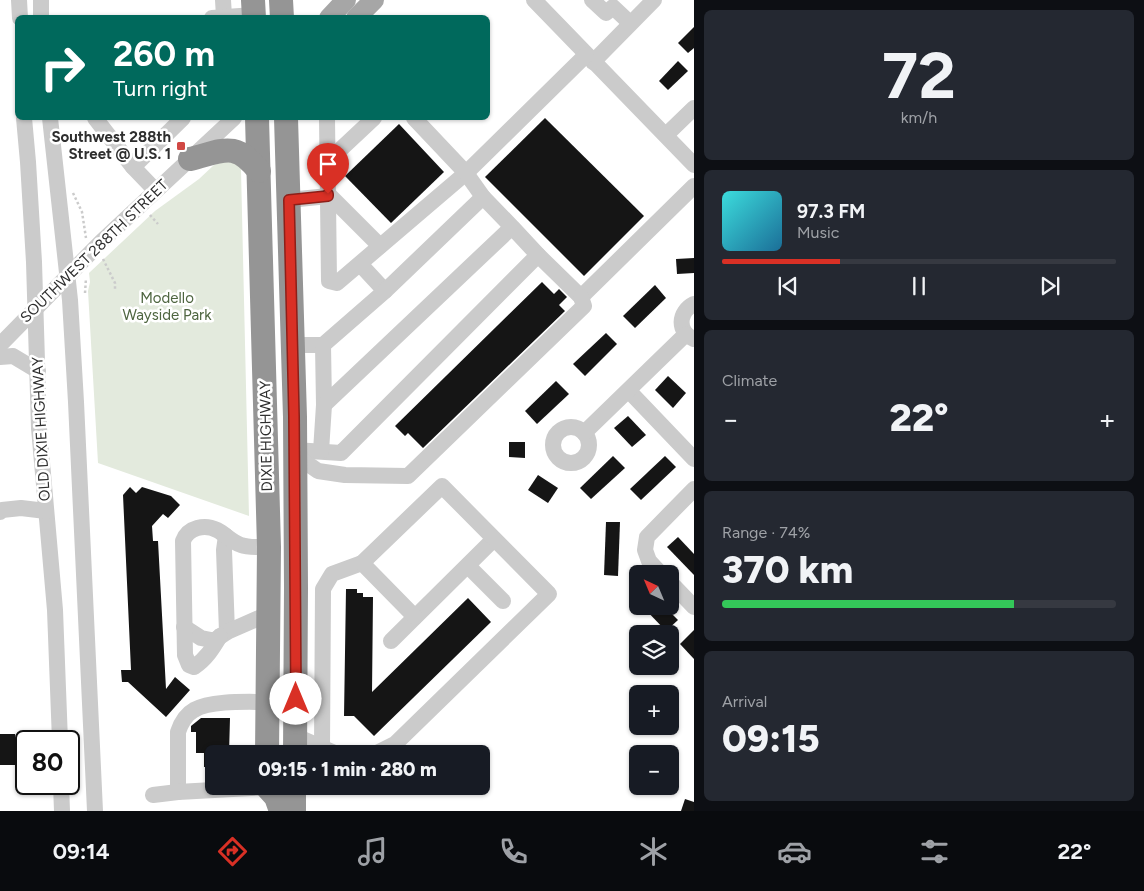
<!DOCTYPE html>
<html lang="en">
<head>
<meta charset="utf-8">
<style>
  body { margin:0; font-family:Figtree,sans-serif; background:#242831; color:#f1f3f6; height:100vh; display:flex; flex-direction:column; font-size:19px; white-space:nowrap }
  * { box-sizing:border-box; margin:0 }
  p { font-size:16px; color:#9ea1a6 }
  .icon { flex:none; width:28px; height:28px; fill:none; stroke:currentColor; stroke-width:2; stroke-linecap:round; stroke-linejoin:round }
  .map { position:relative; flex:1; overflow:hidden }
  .details { display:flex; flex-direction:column; gap:10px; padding:10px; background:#0d0f14; width:450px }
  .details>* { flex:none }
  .top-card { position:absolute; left:15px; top:15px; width:475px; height:105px; border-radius:8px; box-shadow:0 1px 4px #0004; background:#00695c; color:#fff; overflow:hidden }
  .needle { width:32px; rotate:316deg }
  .controls { position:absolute; left:629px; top:565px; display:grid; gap:10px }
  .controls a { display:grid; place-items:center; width:50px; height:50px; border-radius:8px; background:#171b24; box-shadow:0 1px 4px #0004; font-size:25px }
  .speed { position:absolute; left:15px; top:730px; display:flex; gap:10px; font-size:25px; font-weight:700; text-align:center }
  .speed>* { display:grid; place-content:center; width:65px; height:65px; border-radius:50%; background:#171b24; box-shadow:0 1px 4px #0004; line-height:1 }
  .speed .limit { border:2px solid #111; border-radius:8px; background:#fff; color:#111 }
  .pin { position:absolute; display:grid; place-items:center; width:42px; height:42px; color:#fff; margin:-51px -21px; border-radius:50% 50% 50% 0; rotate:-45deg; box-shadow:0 0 5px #0007 }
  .pin .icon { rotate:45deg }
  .me { position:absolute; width:55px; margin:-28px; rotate:0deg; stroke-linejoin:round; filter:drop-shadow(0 0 4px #0008) }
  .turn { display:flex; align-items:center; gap:18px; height:105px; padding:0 15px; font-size:22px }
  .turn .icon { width:65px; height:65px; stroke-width:2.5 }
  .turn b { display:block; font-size:35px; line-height:42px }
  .big { font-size:38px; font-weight:800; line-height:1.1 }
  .details .tile { flex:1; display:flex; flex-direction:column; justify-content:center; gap:8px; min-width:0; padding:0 18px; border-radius:8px; background:#242831 }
  .details .dial { align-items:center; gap:0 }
  .dial b { font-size:65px; line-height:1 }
  .song { display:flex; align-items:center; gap:15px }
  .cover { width:60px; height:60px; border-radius:8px; background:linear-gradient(135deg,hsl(180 70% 55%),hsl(200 70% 35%)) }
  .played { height:5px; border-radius:2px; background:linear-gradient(90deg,#d93025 30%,#363941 30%) }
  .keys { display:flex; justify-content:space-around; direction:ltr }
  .heat { display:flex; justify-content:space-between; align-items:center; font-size:28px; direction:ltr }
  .charge { height:8px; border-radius:4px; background:linear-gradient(90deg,#34c759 74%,#363941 0) }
  .trip { position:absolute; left:205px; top:745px; width:285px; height:50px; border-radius:8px; background:#171b24; box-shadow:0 1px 4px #0004; font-weight:800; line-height:50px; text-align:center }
  .tabs { display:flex; height:80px; justify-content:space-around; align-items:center; background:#090b0e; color:#9ea1a6 }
  .tabs .icon { width:35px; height:35px }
  .tabs .selected { color:#d93025 }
  .tabs b { font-size:22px; color:#f1f3f6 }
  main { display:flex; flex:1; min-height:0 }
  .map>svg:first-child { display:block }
</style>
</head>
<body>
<main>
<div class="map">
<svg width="694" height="811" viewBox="0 0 694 811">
  <rect width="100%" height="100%" fill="#fff"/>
  <polygon fill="#e3eadd" points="230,160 240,164 241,170 249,516 98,463 88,291 90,282 89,273 155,211 199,179 214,165"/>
  <g fill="#151515">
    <polygon points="694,27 694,48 688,53 678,43"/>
    <polygon points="678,61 688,71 668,90 659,81"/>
    <polygon points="545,118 644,216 584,276 485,177"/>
    <polygon points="399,124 444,172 391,223 345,176"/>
    <polygon points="694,258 694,273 677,274 676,259"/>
    <polygon points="542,282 554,294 559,289 567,297 559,305 565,311 423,448 408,433 405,436 395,426"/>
    <polygon points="655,285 666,298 635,328 623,316"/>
    <polygon points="606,333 617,344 585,376 573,364"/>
    <polygon points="668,376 686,393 673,408 655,390"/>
    <polygon points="556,381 569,394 537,424 525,411"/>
    <polygon points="628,416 646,435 632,447 614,428"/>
    <polygon points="509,442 525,442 525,458 509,457"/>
    <polygon points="613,456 625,468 591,499 580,488"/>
    <polygon points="665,456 676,467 641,500 630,489"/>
    <polygon points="538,475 558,488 548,503 528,490"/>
    <polygon points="130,487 136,493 142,487 171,496 180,505 168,518 163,514 152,526 153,541 158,541 166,689 175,677 190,690 166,717 128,682 122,682 121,670 131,670 123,495"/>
    <polygon points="606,522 620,522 618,576 604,575"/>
    <polygon points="678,537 694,554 694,575 667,547"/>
    <polygon points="346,589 357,589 357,593 363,593 363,597 373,597 372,692 468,598 491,622 374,736 354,716 344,716"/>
    <polygon points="642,606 664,606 678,620 666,631"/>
    <polygon points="694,630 694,659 680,644"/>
    <polygon points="201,718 230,718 229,754 214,754 214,767 204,767 204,753 196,753 196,732 191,732 191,726"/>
    <rect x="0" y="734" width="15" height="31"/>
    <polygon points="685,799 694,802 694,811 681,811"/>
  </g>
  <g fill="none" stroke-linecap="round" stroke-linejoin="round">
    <g stroke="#cbcbcb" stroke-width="2.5" stroke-dasharray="2.5 2.5" stroke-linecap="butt">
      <polyline points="73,193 82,212 86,238"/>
      <polyline points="150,215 158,224"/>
      <polyline points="103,259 115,283 115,290"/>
      <polyline points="85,293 86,278"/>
    </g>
    <g stroke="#cbcbcb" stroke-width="16">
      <polyline points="19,0 20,18"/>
      <polyline points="41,0 41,18"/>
      <polyline points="223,0 224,16"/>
      <polyline points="534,0 694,165"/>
      <polyline points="592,0 606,13 613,7 630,23"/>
      <polyline points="212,18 254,15"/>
      <polyline points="593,62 654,0"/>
      <polyline points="24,118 28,162 34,262 39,428 55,610 60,741"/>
      <polyline points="50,118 70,300 76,402 95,811"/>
      <polyline points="95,118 133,167 155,190"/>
      <polyline points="327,118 329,281 337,283 466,173 586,55"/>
      <polyline points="414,118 466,173 483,197"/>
      <polyline points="666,135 694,108"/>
      <polyline points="327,162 374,118"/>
      <polyline points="133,167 183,118"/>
      <polyline points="328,194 380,246"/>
      <polyline points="289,200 328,196"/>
      <polyline points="538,255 581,297 694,186"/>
      <polyline points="360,264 385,291"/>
      <path d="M694 304C678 312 677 332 694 339"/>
      <polyline points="0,345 101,242 234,118"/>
      <polyline points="293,345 323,345"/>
      <polyline points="0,357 13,356 38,371"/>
      <polyline points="629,391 694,459"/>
      <circle cx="571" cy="445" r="18"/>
      <polyline points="584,433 686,334"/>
      <polyline points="294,450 341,453 538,255 512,227 324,405 323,345 385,291 483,197 512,227"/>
      <polyline points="321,451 324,405"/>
      <polyline points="295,455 318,471 345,475 408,476 584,306 581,297"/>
      <polyline points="0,512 2,510 21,508 46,511"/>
      <polyline points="226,536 224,550 227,632"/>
      <polyline points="468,566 503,601"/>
      <polyline points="661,574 649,561 645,550 647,537 694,489"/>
      <polyline points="670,582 694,607"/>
      <polyline points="184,627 201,638 211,640 215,640 227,632 268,614"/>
      <path d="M220 636C213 648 206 659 194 667L189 665 185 655 183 541C188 527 205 524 217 530 225 534 232 542 241 545 249 548 260 547 269 547"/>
      <polyline points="391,641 494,539"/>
      <polyline points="296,736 337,754"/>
      <polyline points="322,748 323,589 332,574 362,563"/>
      <polyline points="375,754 395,744 549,594 442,486 362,563 415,617"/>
      <polyline points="61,784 62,811"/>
      <path d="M178 792V732C181 723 185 715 194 710 211 700 248 702 268 702"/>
      <polyline points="153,795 178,792 267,787"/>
    </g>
    <g stroke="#a6a6a6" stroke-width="20">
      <polyline points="329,18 346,0"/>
      <polyline points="356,18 374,0"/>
    </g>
    <g stroke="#959595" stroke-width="24">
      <polyline points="253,0 254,18"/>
      <polyline points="281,0 282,18"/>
      <polyline points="257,118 269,547 267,754"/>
      <polyline points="286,118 295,417 296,588 295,754"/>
      <path d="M190 159C223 151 235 140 259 171"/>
      <polyline points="267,787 276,797 281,811"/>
      <polyline points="294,811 294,786"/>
    </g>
  </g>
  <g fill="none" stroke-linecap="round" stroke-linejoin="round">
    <defs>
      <polyline id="route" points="296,699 294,416 289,200 328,196 328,194"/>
    </defs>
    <use href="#route" stroke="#8d1f18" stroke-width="12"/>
    <use href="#route" stroke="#d93025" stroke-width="9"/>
  </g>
  <rect fill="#d14844" stroke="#fff" stroke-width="2" x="176" y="141" width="10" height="10" rx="2.5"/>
  <g text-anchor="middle" stroke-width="5" stroke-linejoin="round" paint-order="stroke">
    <g font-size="15" font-weight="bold" fill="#2e2e2e" stroke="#fff" text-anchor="end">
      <text x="171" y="142">Southwest 288th<tspan x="171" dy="17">Street @ U.S. 1</tspan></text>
    </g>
    <g font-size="15" fill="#2e2e2e" stroke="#fff">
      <text transform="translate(94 251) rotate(-44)" y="5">SOUTHWEST 288TH STREET</text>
      <text transform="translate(41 429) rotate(-93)" y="5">OLD DIXIE HIGHWAY</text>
      <text transform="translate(266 436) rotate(-91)" y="5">DIXIE HIGHWAY</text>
    </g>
    <g font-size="15" fill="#4e6540" stroke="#fff">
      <text x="167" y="303">Modello<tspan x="167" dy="17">Wayside Park</tspan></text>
    </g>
  </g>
</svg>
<div class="controls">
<a><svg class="needle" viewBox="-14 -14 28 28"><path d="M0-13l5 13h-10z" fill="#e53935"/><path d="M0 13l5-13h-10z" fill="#9ea1a6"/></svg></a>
<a><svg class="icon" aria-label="layers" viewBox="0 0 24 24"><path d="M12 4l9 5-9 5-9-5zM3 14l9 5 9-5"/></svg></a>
<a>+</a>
<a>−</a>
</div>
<div class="speed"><div class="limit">80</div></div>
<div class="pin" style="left:328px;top:194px;background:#d93025"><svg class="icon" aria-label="arrive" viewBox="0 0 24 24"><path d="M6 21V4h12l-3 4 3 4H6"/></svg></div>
<svg class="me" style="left:296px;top:699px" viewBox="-20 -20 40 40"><circle r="19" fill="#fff"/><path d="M0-13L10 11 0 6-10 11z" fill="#d93025"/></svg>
<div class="trip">09:15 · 1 min · 280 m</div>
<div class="top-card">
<div class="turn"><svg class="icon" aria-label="right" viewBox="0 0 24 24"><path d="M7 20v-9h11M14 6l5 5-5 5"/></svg><div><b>260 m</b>Turn right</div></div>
</div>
</div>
<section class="details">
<div class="tile dial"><b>72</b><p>km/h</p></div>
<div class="tile">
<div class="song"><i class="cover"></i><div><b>97.3 FM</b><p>Music</p></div></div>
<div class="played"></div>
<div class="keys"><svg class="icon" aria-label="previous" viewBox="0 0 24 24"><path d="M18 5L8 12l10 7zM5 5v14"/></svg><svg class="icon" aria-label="pause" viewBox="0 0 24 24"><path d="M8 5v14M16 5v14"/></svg><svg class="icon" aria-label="next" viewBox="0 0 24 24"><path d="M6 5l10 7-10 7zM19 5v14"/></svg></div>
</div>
<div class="tile"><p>Climate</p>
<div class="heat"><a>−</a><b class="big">22°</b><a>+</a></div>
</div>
<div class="tile"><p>Range · 74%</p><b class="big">370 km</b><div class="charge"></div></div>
<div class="tile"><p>Arrival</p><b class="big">09:15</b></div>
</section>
</main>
<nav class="tabs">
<b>09:14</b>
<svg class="icon selected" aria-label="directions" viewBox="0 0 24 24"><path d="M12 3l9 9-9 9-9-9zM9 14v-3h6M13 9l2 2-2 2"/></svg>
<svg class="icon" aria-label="music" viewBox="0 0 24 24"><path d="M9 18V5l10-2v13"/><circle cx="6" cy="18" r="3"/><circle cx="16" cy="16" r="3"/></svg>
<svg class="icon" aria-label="phone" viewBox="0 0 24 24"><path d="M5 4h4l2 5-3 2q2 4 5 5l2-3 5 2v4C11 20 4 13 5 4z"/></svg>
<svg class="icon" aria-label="climate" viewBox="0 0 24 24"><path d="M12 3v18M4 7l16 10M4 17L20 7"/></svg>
<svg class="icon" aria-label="car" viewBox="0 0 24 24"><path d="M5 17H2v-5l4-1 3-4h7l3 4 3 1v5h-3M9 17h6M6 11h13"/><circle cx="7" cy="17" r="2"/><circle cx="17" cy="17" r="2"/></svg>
<svg class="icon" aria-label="filters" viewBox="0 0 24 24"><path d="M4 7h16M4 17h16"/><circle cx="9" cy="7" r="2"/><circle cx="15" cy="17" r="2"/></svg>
<b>22°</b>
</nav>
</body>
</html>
